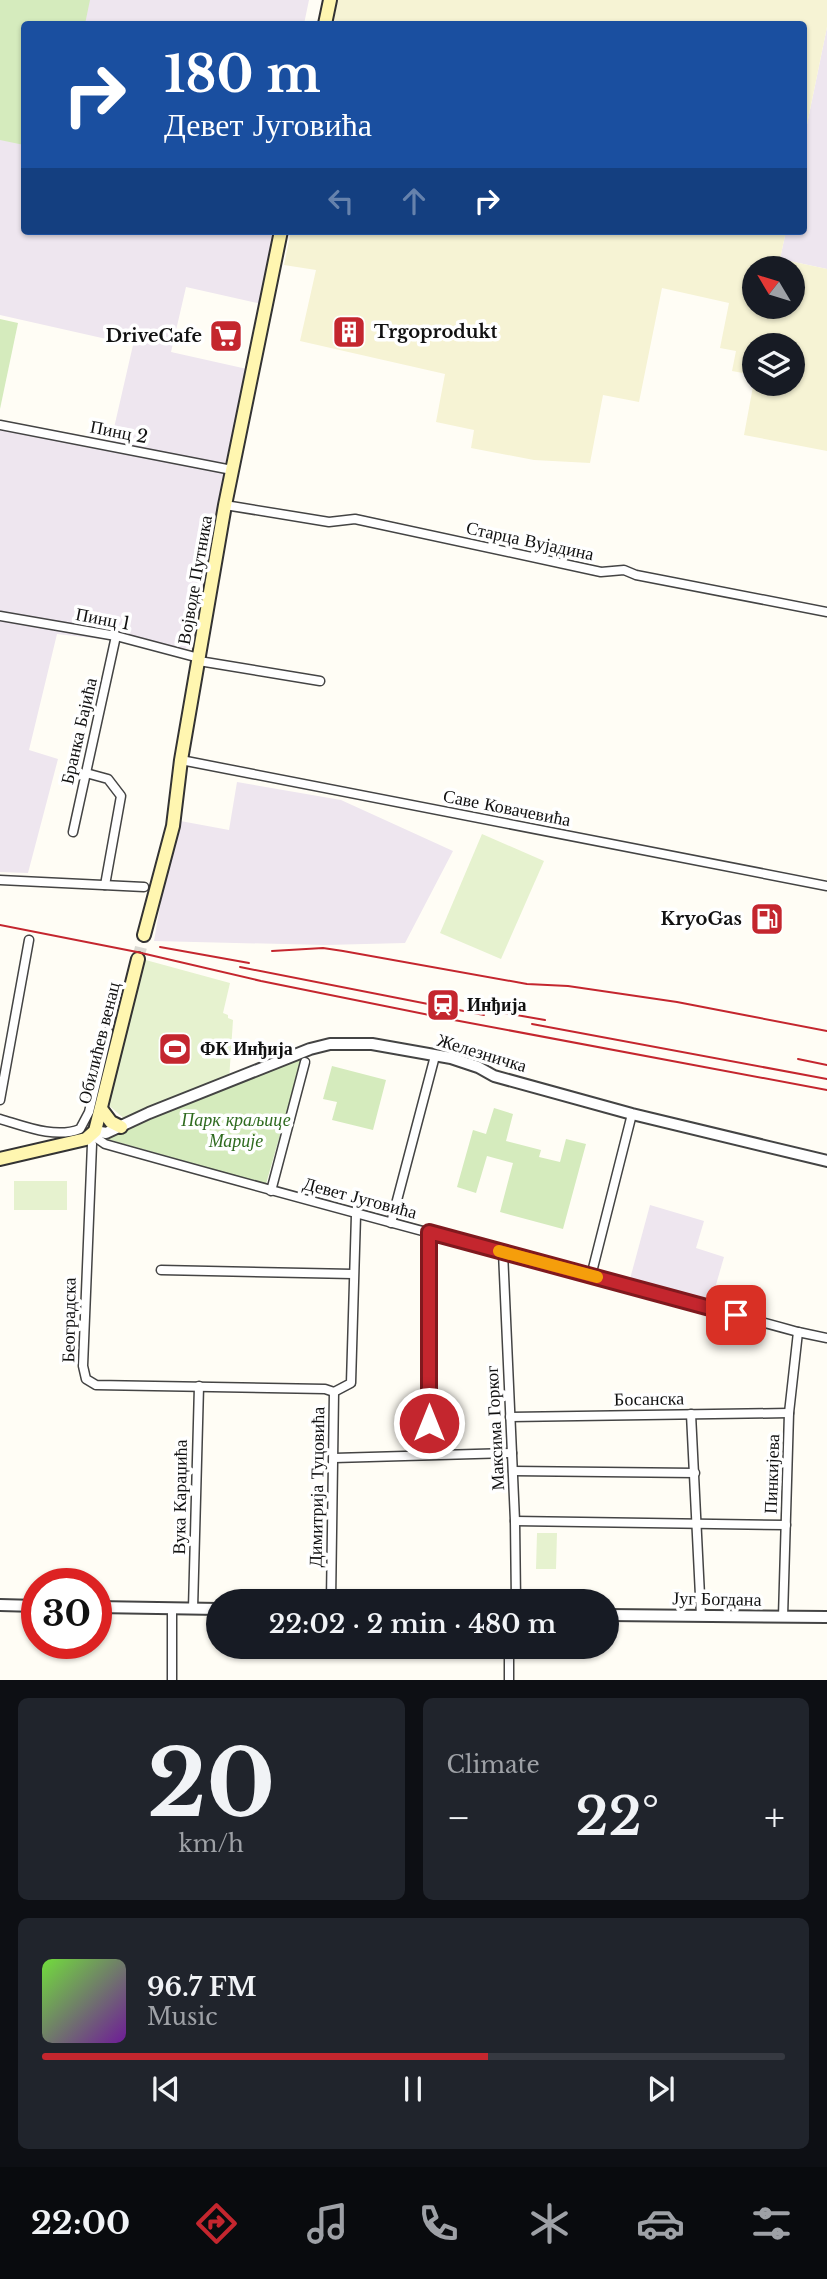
<!DOCTYPE html>
<html lang="en">
<head>
<meta charset="utf-8">
<style>
  body { margin:0; font-family:"Libre Baskerville",serif; background:#20242c; color:#f1f3f6; height:100vh; display:flex; flex-direction:column; font-size:26px; white-space:nowrap }
  * { box-sizing:border-box; margin:0 }
  p { font-size:23px; color:#9ea1a6 }
  .icon { flex:none; width:38px; height:38px; fill:none; stroke:currentColor; stroke-width:2; stroke-linecap:round; stroke-linejoin:round }
  .map { position:relative; height:1680px; overflow:hidden }
  .details { display:flex; flex-direction:column; gap:18px; padding:18px; background:#0d0f14; flex:1 }
  .details>* { flex:none }
  .hud { position:absolute; left:21px; top:21px; width:786px; height:214px; border-radius:7px; box-shadow:0 2px 5px #0004; background:#1a4fa0; color:#fff; overflow:hidden }
  .needle { width:46px; rotate:308deg }
  .tools { position:absolute; left:742px; top:256px; display:grid; gap:14px }
  .tools a { display:grid; place-items:center; width:63px; height:63px; border-radius:50%; background:#171b24; box-shadow:0 2px 5px #0004; font-size:35px }
  .speed { position:absolute; left:21px; top:1568px; display:flex; gap:14px; font-size:35px; font-weight:700; text-align:center }
  .speed>* { display:grid; place-content:center; width:91px; height:91px; border-radius:50%; background:#171b24; box-shadow:0 2px 5px #0004; line-height:1 }
  .speed .limit { border:10px solid #d22; background:#fff; color:#111 }
  .pin { position:absolute; display:grid; place-items:center; width:60px; height:60px; color:#fff; margin:-30px; border-radius:14px; box-shadow:0 4px 10px #0006 }
  .me { position:absolute; width:77px; margin:-38px; rotate:0deg; stroke-linejoin:round; filter:drop-shadow(0 0 5px #0008) }
  .turn { display:flex; align-items:center; gap:24px; height:147px; padding:0 28px; font-size:32px }
  .turn .icon { width:91px; height:91px; stroke-width:2.5 }
  .turn b { display:block; font-size:49px; line-height:60px }
  .lanes { display:flex; align-items:center; height:66px; padding:0 28px; background:#0003; justify-content:center; gap:35px; direction:ltr }
  .lanes .off { opacity:.35 }
  .big { font-size:52px; font-weight:600; line-height:1.1 }
  .details .widget { flex:1; display:flex; flex-direction:column; justify-content:center; gap:10px; min-width:0; padding:0 24px; border-radius:10px; background:#20242c }
  .details .dial { align-items:center; gap:0 }
  .dial b { font-size:91px; line-height:1 }
  .song { display:flex; align-items:center; gap:21px }
  .cover { width:84px; height:84px; border-radius:10px; background:linear-gradient(135deg,hsl(100 70% 55%),hsl(280 70% 35%)) }
  .played { height:7px; border-radius:4px; background:linear-gradient(90deg,#c4262e 60%,#363941 60%) }
  .keys { display:flex; justify-content:space-around; direction:ltr }
  .heat { display:flex; justify-content:space-between; align-items:center; font-size:38px; direction:ltr }
  .details .tiles { flex:1; display:grid; gap:18px; grid-template-columns:1fr 1fr }
  .widget:last-child { grid-column:span 2 }
  .trip { position:absolute; left:206px; top:1589px; width:413px; height:70px; border-radius:35px; background:#171b24; box-shadow:0 2px 5px #0004; font-weight:600; line-height:70px; text-align:center }
  .menu { display:flex; height:112px; justify-content:space-around; align-items:center; background:#090b0e; color:#9ea1a6 }
  .menu .icon { width:49px; height:49px }
  .menu .selected { color:#c4262e }
  .menu b { font-size:32px; color:#f1f3f6 }
  .map>svg:first-child { display:block }
</style>
</head>
<body>
<div class="map">
<svg width="827" height="1681" viewBox="0 0 827 1681">
  <rect width="100%" height="100%" fill="#fffdf5"/>
  <g fill="#eee6ef">
    <polygon points="0,0 309,0 304,24 24,24 24,231 278,231 262,304 186,287 171,352 247,369 225,465 192,649 57,634 29,750 58,759 28,873 0,872 0,420 111,441 133,345 0,315"/>
    <polygon points="827,27 827,269 780,259 786,231 803,231 803,144"/>
    <polygon points="237,782 341,800 453,851 405,943 325,945 154,941 175,820 229,830"/>
    <polygon points="650,1205 704,1221 696,1248 724,1257 711,1302 630,1279"/>
  </g>
  <g fill="#f6f3d4" fill-rule="evenodd">
    <polygon points="338,0 827,0 827,27 803,144 803,24 333,24"/>
    <path d="M291 231H786L780 259 827 269V451L744 435 754 381V383H793V345H754V375L732 371 736 351 720 348 729 303 662 288 639 402 603 395 590 463 534 460 471 448 474 430 436 422 445 374 300 341 316 270 284 265ZM754 268H793V306H754Z"/>
  </g>
  <g fill="#d5ebbd">
    <polygon points="0,0 90,0 85,24 24,24 24,145 0,140"/>
    <polygon points="0,319 18,323 0,409"/>
    <polygon points="302,1058 266,1184 100,1137"/>
    <polygon points="332,1066 386,1080 373,1130 332,1120 337,1102 323,1099"/>
    <polygon points="494,1108 513,1114 506,1141 541,1150 539,1157 560,1162 566,1139 586,1144 563,1229 500,1212 513,1163 487,1156 476,1193 457,1187 473,1130 486,1134"/>
  </g>
  <g fill="#e6f2cf">
    <polygon points="482,834 544,861 501,959 440,933"/>
    <polygon points="142,959 230,983 223,1013 228,1015 228,1018 233,1020 229,1080 127,1121 106,1103"/>
    <rect x="14" y="1181" width="53" height="29"/>
    <polygon points="537,1533 557,1533 556,1569 536,1569"/>
  </g>
  <g fill="none" stroke-linecap="round" stroke-linejoin="round">
    <polyline stroke="#dbdad3" stroke-width="12" stroke-dasharray="12 6" stroke-linecap="butt" points="138,959 144,935"/>
    <defs>
      <g id="minor">
        <polyline points="0,425 232,470"/>
        <polyline points="225,505 329,522 355,519 601,572 624,570 636,575 827,612"/>
        <polyline points="0,616 116,636 199,658"/>
        <polyline points="199,661 320,681"/>
        <polyline points="181,760 827,886"/>
        <polyline points="86,773 108,779 121,796 105,885"/>
        <polyline points="73,832 116,636"/>
        <polyline points="0,880 144,887"/>
        <polyline points="0,1100 29,940"/>
        <path d="M0 1119C24 1126 55 1139 80 1129L89 1112 108 1032"/>
        <path d="M92 1135 105 1144C335 1209 567 1269 798 1332L827 1338"/>
        <polyline points="89,1137 92,1144 83,1366 86,1379 96,1385 325,1389 334,1392"/>
        <polyline points="271,1191 305,1062"/>
        <polyline points="391,1223 435,1056"/>
        <polyline points="503,1252 515,1521 516,1601"/>
        <polyline points="161,1270 353,1274"/>
        <polyline points="591,1276 632,1114"/>
        <polyline points="334,1392 351,1383 356,1215"/>
        <polyline points="691,1414 701,1616"/>
        <polyline points="510,1417 789,1413"/>
        <polyline points="429,1423 429,1232"/>
        <polyline points="334,1458 512,1453"/>
        <polyline points="513,1471 695,1473"/>
        <polyline points="515,1521 786,1525"/>
        <polyline points="331,1601 334,1392"/>
        <polyline points="172,1609 172,1681"/>
        <polyline points="193,1609 199,1386"/>
        <polyline points="783,1617 789,1413 798,1332"/>
        <polyline points="509,1647 509,1681"/>
      </g>
      <g id="tertiary">
        <polyline points="95,1131 106,1133 149,1113 310,1049 330,1044 372,1044 451,1058 478,1067 494,1076 632,1114 827,1161"/>
        <polyline points="0,1605 37,1606"/>
        <polyline points="96,1607 219,1609"/>
        <polyline points="607,1615 827,1617"/>
      </g>
      <g id="secondary">
        <polyline points="325,24 330,0"/>
        <polyline points="144,935 173,826 181,760 225,505 281,231"/>
        <polyline points="102,1110 111,1122 121,1127"/>
        <polyline points="0,1159 86,1139 95,1131 138,959"/>
      </g>
    </defs>
    <use href="#minor" stroke="#444" stroke-width="11"/>
    <use href="#tertiary" stroke="#444" stroke-width="14"/>
    <use href="#secondary" stroke="#333" stroke-width="16"/>
    <use href="#minor" stroke="#fff" stroke-width="8"/>
    <use href="#tertiary" stroke="#fff" stroke-width="10"/>
    <use href="#secondary" stroke="#fff6b0" stroke-width="12"/>
    <g stroke="#c4262e" stroke-width="2">
      <polyline points="0,925 137,952 261,981 454,1020 827,1090"/>
      <polyline points="160,947 249,963"/>
      <polyline points="272,951 323,948 343,951 527,984 568,986 677,1002 827,1031"/>
      <polyline points="240,967 484,1015"/>
      <polyline points="476,1008 545,1020"/>
      <polyline points="532,1024 827,1079"/>
      <polyline points="798,1059 827,1065"/>
    </g>
  </g>
  <g fill="none" stroke-linecap="round" stroke-linejoin="round">
    <defs>
      <polyline id="route" points="429,1423 429,1232 736,1315"/>
    </defs>
    <use href="#route" stroke="#7f191e" stroke-width="18"/>
    <use href="#route" stroke="#c4262e" stroke-width="12"/>
    <polyline stroke="#f59e0b" stroke-width="12" points="499,1251 597,1277"/>
  </g>
  <defs>
    <symbol id="building-square" viewBox="-11 -11 22 22"><rect x="-9" y="-9" width="18" height="18" rx="4" fill="#c4262e" stroke="#fff"/><path d="M-4-6H4V6H1V3H-1V6H-4ZM-2.5-4.3h1.7v1.8h-1.7ZM.8-4.3h1.7v1.8H.8ZM-2.5-1h1.7V.8h-1.7ZM.8-1h1.7V.8H.8Z" fill="#fff"/></symbol>
    <symbol id="supermarket-square" viewBox="-11 -11 22 22"><rect x="-9" y="-9" width="18" height="18" rx="4" fill="#c4262e" stroke="#fff"/><path d="M-6-5.5h2.5l.6 2H6L4.5 2H-2.5L-4.4-4H-6ZM-1.5 3.2a1.3 1.3 0 1 0 .1 0ZM3 3.2a1.3 1.3 0 1 0 .1 0Z" fill="#fff"/></symbol>
    <symbol id="fuel-square" viewBox="-11 -11 22 22"><rect x="-9" y="-9" width="18" height="18" rx="4" fill="#c4262e" stroke="#fff"/><path d="M-5.5-6h7V0h2V4h1.3V-2.5L3-4.5l.8-.8L6-3V5H2.5V1h-1V6h-7ZM-4.2-4.7v3.2H.2V-4.7Z" fill="#fff"/></symbol>
    <symbol id="station-square" viewBox="-11 -11 22 22"><rect x="-9" y="-9" width="18" height="18" rx="4" fill="#c4262e" stroke="#fff"/><path d="M-3-6H3Q5-6 5-4V2Q5 4 3 4L4.5 6H3L1.5 4h-3L-3 6H-4.5L-3 4Q-5 4-5 2V-4Q-5-6-3-6ZM-3.5-4v3h7v-3ZM-3.5 1v1.5H-2V1ZM2 1v1.5H3.5V1Z" fill="#fff"/></symbol>
    <symbol id="stadium-square" viewBox="-11 -11 22 22"><rect x="-9" y="-9" width="18" height="18" rx="4" fill="#c4262e" stroke="#fff"/><path d="M0-5a6.5 5 0 1 0 0 10a6.5 5 0 1 0 0-10ZM-3.5-1.8h7v3.6h-7Z" fill="#fff"/></symbol>
  </defs>
  <g fill-rule="evenodd">
    <use href="#building-square" x="330" y="313" width="38" height="38"/>
    <use href="#supermarket-square" x="207" y="317" width="38" height="38"/>
    <use href="#fuel-square" x="748" y="900" width="38" height="38"/>
    <use href="#station-square" x="424" y="986" width="38" height="38"/>
    <use href="#stadium-square" x="156" y="1030" width="38" height="38"/>
  </g>
  <g text-anchor="middle" stroke-width="7" stroke-linejoin="round" paint-order="stroke">
    <g font-size="18" font-weight="bold" fill="#111" stroke="#fff" text-anchor="start">
      <text x="374" y="338">Trgoprodukt</text>
      <text x="202" y="342" text-anchor="end">DriveCafe</text>
      <text x="742" y="925" text-anchor="end">KryoGas</text>
      <text x="467" y="1011">Инђија</text>
      <text x="200" y="1055">ФК Инђија</text>
    </g>
    <g font-size="18" fill="#111" stroke="#fff">
      <text transform="translate(119 432) rotate(11)" y="6">Пинц 2</text>
      <text transform="translate(530 541) rotate(12)" y="6">Старца Вујадина</text>
      <text transform="translate(195 580) rotate(-80)" y="6">Војводе Путника</text>
      <text transform="translate(103 619) rotate(11)" y="6">Пинц 1</text>
      <text transform="translate(79 731) rotate(-77)" y="6">Бранка Бајића</text>
      <text transform="translate(507 808) rotate(11)" y="6">Саве Ковачевића</text>
      <text transform="translate(99 1043) rotate(-76)" y="6">Обилићев венац</text>
      <text transform="translate(482 1053) rotate(17)" y="6">Железничка</text>
      <text transform="translate(360 1198) rotate(15)" y="6">Девет Југовића</text>
      <text transform="translate(69 1320) rotate(-89)" y="6">Београдска</text>
      <text transform="translate(649 1399) rotate(-1)" y="6">Босанска</text>
      <text transform="translate(495 1428) rotate(-93)" y="6">Максима Горког</text>
      <text transform="translate(772 1474) rotate(-88)" y="6">Пинкијева</text>
      <text transform="translate(317 1487) rotate(-89)" y="6">Димитрија Туцовића</text>
      <text transform="translate(180 1497) rotate(-89)" y="6">Вука Караџића</text>
      <text transform="translate(717 1599) rotate(1)" y="6">Југ Богдана</text>
    </g>
    <g font-size="18" font-style="italic" fill="#2f6b1f" stroke="#fff">
      <text x="236" y="1126">Парк краљице<tspan x="236" dy="21">Марије</tspan></text>
    </g>
  </g>
</svg>
<div class="tools">
<a><svg class="needle" viewBox="-14 -14 28 28"><path d="M0-13l5 13h-10z" fill="#e53935"/><path d="M0 13l5-13h-10z" fill="#9ea1a6"/></svg></a>
<a><svg class="icon" aria-label="layers" viewBox="0 0 24 24"><path d="M12 4l9 5-9 5-9-5zM3 14l9 5 9-5"/></svg></a>
</div>
<div class="speed"><div class="limit">30</div></div>
<div class="pin" style="left:736px;top:1315px;background:#d93025"><svg class="icon" aria-label="arrive" viewBox="0 0 24 24"><path d="M6 21V4h12l-3 4 3 4H6"/></svg></div>
<svg class="me" style="left:429px;top:1423px" viewBox="-20 -20 40 40"><circle r="17" fill="#c4262e" stroke="#fff" stroke-width="3"/><path d="M0-11L8 9 0 5-8 9z" fill="#fff"/></svg>
<div class="trip">22:02 · 2 min · 480 m</div>
<div class="hud">
<div class="turn"><svg class="icon" aria-label="right" viewBox="0 0 24 24"><path d="M7 20v-9h11M14 6l5 5-5 5"/></svg><div><b>180 m</b>Девет Југовића</div></div>
<div class="lanes"><svg class="icon off" aria-label="left" viewBox="0 0 24 24"><path d="M17 20v-9H6M10 6l-5 5 5 5"/></svg><svg class="icon off" aria-label="ahead" viewBox="0 0 24 24"><path d="M12 20V5M6 11l6-6 6 6"/></svg><svg class="icon" aria-label="right" viewBox="0 0 24 24"><path d="M7 20v-9h11M14 6l5 5-5 5"/></svg></div>
</div>
</div>
<section class="details">
<div class="tiles">
<div class="widget dial"><b>20</b><p>km/h</p></div>
<div class="widget"><p>Climate</p>
<div class="heat"><a>−</a><b class="big">22°</b><a>+</a></div>
</div>
<div class="widget">
<div class="song"><i class="cover"></i><div><b>96.7 FM</b><p>Music</p></div></div>
<div class="played"></div>
<div class="keys"><svg class="icon" aria-label="previous" viewBox="0 0 24 24"><path d="M18 5L8 12l10 7zM5 5v14"/></svg><svg class="icon" aria-label="pause" viewBox="0 0 24 24"><path d="M8 5v14M16 5v14"/></svg><svg class="icon" aria-label="next" viewBox="0 0 24 24"><path d="M6 5l10 7-10 7zM19 5v14"/></svg></div>
</div>
</div>
</section>
<nav class="menu">
<b>22:00</b>
<svg class="icon selected" aria-label="directions" viewBox="0 0 24 24"><path d="M12 3l9 9-9 9-9-9zM9 14v-3h6M13 9l2 2-2 2"/></svg>
<svg class="icon" aria-label="music" viewBox="0 0 24 24"><path d="M9 18V5l10-2v13"/><circle cx="6" cy="18" r="3"/><circle cx="16" cy="16" r="3"/></svg>
<svg class="icon" aria-label="phone" viewBox="0 0 24 24"><path d="M5 4h4l2 5-3 2q2 4 5 5l2-3 5 2v4C11 20 4 13 5 4z"/></svg>
<svg class="icon" aria-label="climate" viewBox="0 0 24 24"><path d="M12 3v18M4 7l16 10M4 17L20 7"/></svg>
<svg class="icon" aria-label="car" viewBox="0 0 24 24"><path d="M5 17H2v-5l4-1 3-4h7l3 4 3 1v5h-3M9 17h6M6 11h13"/><circle cx="7" cy="17" r="2"/><circle cx="17" cy="17" r="2"/></svg>
<svg class="icon" aria-label="filters" viewBox="0 0 24 24"><path d="M4 7h16M4 17h16"/><circle cx="9" cy="7" r="2"/><circle cx="15" cy="17" r="2"/></svg>
</nav>
</body>
</html>
